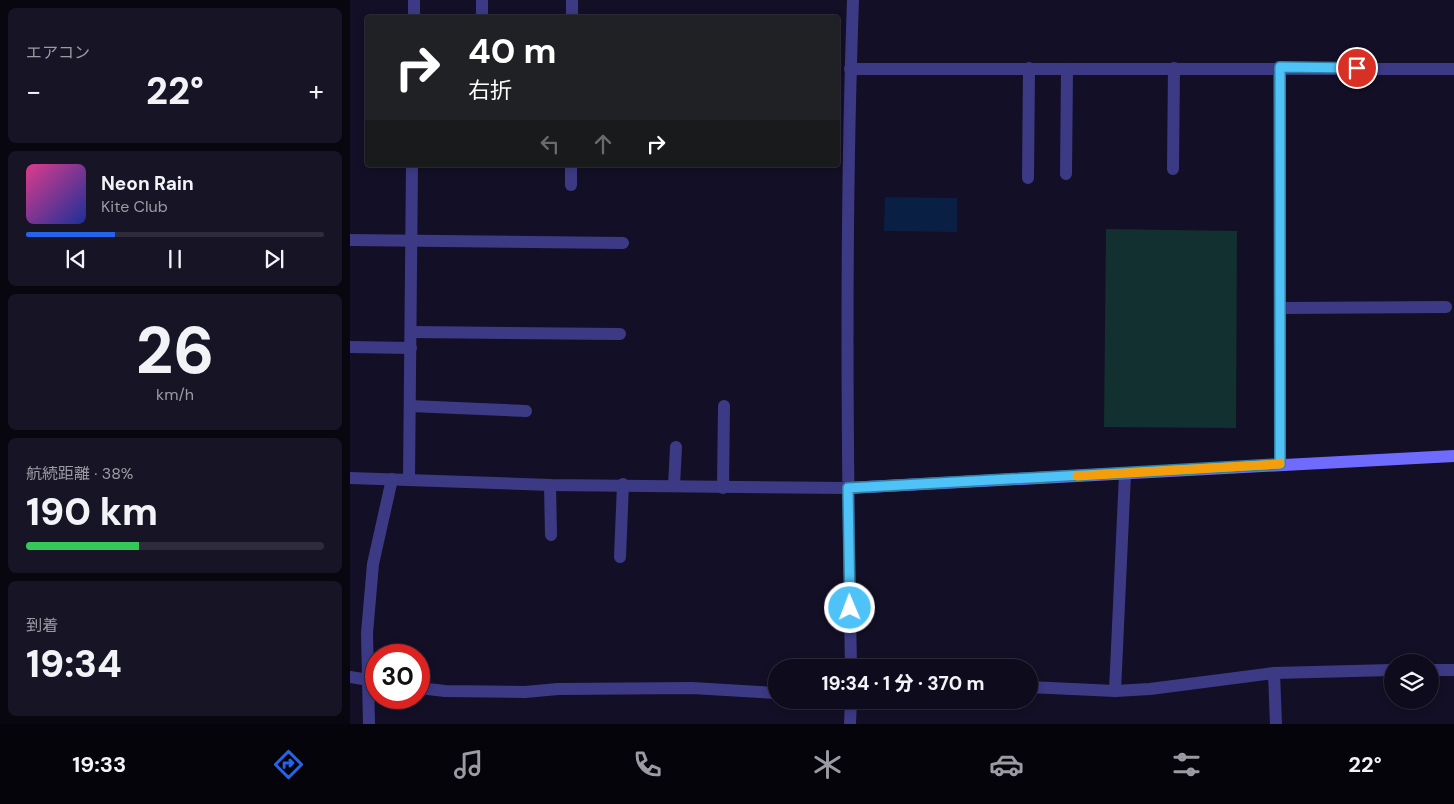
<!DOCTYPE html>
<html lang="ja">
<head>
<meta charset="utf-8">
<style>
  body { margin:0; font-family:"DM Sans","Noto Sans JP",sans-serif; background:#171425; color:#f1f3f6; height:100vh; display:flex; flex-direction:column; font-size:19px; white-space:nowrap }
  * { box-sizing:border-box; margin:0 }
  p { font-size:16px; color:#9b9ba3 }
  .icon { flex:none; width:28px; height:28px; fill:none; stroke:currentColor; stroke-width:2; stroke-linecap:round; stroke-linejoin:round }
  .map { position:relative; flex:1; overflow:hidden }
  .side { display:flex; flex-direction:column; gap:8px; padding:8px; background:#08060f; width:350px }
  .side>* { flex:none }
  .top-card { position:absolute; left:15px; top:15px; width:475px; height:152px; border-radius:5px; box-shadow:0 2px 8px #0003,0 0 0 1px #2e2b3b; background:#202124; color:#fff; overflow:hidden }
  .buttons { position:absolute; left:1034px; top:654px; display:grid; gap:10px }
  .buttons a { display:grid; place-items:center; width:55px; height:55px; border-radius:50%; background:#0e0b1c; box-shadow:0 2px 8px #0003,0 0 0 1px #2e2b3b; font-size:25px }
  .speed { position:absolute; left:15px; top:644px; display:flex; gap:10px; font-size:25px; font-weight:700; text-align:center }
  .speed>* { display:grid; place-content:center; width:65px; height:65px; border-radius:50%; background:#0e0b1c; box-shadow:0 2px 8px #0003,0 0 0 1px #2e2b3b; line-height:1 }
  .speed .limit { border:8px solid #d22; background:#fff; color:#111 }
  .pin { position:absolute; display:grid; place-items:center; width:42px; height:42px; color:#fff; margin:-21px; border:2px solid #fff; border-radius:50%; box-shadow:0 1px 5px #0007 }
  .me { position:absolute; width:55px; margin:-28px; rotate:359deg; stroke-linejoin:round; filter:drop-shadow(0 0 4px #0008) }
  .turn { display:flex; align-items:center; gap:18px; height:105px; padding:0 20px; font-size:22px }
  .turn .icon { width:65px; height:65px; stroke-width:2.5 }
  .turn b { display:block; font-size:35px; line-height:42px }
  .lanes { display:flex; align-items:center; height:48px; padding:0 20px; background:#0003; justify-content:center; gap:25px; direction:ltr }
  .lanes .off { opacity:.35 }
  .big { font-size:38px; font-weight:800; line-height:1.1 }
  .side .card { flex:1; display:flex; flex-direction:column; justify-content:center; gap:8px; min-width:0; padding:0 18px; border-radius:8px; background:#171425 }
  .side .dial { align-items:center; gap:0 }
  .dial b { font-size:65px; line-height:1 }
  .song { display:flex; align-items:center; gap:15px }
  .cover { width:60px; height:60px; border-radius:8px; background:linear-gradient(135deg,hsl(330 70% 55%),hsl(230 70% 35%)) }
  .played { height:5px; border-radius:2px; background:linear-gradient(90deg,#2563eb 30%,#2e2b3b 30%) }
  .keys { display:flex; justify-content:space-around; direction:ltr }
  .heat { display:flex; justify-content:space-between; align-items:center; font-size:28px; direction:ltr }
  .charge { height:8px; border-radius:4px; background:linear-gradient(90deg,#34c759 38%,#2e2b3b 0) }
  .trip { position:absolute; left:418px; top:659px; width:270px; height:50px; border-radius:25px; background:#0e0b1c; box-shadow:0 2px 8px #0003,0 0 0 1px #2e2b3b; font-weight:800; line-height:50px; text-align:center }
  .tab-bar { display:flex; height:80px; justify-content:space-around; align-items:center; background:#06040b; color:#9b9ba3 }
  .tab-bar .icon { width:35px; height:35px }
  .tab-bar .current { color:#2563eb }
  .tab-bar b { font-size:22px; color:#f1f3f6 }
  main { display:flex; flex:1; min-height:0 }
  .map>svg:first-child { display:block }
</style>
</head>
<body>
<main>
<section class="side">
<div class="card"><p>エアコン</p>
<div class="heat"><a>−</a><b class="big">22°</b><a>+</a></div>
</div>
<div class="card">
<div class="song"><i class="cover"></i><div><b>Neon Rain</b><p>Kite Club</p></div></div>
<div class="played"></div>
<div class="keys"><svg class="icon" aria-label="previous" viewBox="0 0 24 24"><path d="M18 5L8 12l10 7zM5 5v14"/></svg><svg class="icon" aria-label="pause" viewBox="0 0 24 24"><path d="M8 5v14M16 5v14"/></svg><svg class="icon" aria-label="next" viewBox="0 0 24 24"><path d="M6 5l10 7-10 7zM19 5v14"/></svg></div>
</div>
<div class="card dial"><b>26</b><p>km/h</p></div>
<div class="card"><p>航続距離 · 38%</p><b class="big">190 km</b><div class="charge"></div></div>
<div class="card"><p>到着</p><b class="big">19:34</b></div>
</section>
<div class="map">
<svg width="1104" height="724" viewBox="0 0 1104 724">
  <rect width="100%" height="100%" fill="#130f26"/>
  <polygon fill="#12302f" points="756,229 887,231 886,428 754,427"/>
  <polygon fill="#0a1f44" points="535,197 607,198 607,232 534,231"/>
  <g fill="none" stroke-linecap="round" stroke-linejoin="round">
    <g stroke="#3d3a85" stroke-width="12">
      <polyline points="64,18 64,0"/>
      <polyline points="132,18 132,0"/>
      <polyline points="222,18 222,0"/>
      <polyline points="929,67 930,464"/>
      <polyline points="500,69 1104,69"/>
      <polyline points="823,169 824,68"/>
      <polyline points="716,174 717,69"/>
      <polyline points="678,178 679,68"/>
      <polyline points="221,185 221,165"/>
      <polyline points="0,240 273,243"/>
      <polyline points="931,308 1096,307"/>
      <polyline points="61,332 270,334"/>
      <polyline points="0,347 61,348"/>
      <polyline points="60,406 176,411"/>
      <polyline points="0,478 200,485 498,488"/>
      <polyline points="59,479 62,165"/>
      <polyline points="200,485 201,535"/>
      <polyline points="324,486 326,447"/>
      <polyline points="373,488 374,406"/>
      <polyline points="270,557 273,484"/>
      <path d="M501 668C497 445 495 222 503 0"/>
      <polyline points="1080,670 1104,670"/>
      <polyline points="924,673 926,724"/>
      <polyline points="0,677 25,681"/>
      <polyline points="679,687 765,691 800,689 924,673 1042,670"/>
      <polyline points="69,688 95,691 175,692 208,689 342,688 426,693"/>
      <polyline points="765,691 775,474"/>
      <polyline points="19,724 17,633 23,564 42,479"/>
      <polyline points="500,724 501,700"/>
    </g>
    <polyline stroke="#6f6bff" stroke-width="12" points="498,488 1104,456"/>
  </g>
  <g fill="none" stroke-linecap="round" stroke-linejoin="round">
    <defs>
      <polyline id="route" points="500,608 498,488 930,464 930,67 1007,68"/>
    </defs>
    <use href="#route" stroke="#337fa1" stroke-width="12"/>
    <use href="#route" stroke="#4fc3f7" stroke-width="9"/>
    <polyline stroke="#f59e0b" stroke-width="9" points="727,476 930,464 930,463"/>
  </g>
</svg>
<div class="buttons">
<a><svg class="icon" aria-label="layers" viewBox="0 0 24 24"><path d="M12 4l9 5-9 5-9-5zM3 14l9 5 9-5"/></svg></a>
</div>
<div class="speed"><div class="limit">30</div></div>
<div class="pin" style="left:1007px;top:68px;background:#d93025"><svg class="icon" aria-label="arrive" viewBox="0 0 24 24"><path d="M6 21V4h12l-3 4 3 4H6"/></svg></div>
<svg class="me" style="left:500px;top:608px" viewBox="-20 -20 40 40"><circle r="17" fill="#4fc3f7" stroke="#fff" stroke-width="3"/><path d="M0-11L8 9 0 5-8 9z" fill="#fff"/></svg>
<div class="trip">19:34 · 1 分 · 370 m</div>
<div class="top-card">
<div class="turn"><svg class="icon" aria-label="right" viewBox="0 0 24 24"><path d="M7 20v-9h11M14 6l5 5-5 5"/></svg><div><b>40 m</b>右折</div></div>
<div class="lanes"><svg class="icon off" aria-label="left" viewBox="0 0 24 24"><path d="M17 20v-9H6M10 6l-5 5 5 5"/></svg><svg class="icon off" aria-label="ahead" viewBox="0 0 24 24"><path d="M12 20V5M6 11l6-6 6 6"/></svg><svg class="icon" aria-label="right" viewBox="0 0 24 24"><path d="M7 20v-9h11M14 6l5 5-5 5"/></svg></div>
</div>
</div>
</main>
<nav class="tab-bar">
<b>19:33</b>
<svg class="icon current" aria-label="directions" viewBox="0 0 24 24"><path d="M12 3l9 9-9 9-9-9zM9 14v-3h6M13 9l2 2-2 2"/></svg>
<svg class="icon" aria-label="music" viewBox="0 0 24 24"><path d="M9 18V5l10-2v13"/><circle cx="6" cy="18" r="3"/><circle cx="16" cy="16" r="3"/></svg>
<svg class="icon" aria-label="phone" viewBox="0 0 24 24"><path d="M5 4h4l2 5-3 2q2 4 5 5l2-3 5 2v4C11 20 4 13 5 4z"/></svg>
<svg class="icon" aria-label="climate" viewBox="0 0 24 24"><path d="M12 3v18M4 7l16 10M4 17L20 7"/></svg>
<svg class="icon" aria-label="car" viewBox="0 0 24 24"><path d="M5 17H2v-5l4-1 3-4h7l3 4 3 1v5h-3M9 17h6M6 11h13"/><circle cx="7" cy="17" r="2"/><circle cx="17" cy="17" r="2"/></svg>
<svg class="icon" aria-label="filters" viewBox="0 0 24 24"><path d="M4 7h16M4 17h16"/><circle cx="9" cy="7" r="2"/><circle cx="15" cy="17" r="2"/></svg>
<b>22°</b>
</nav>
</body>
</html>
